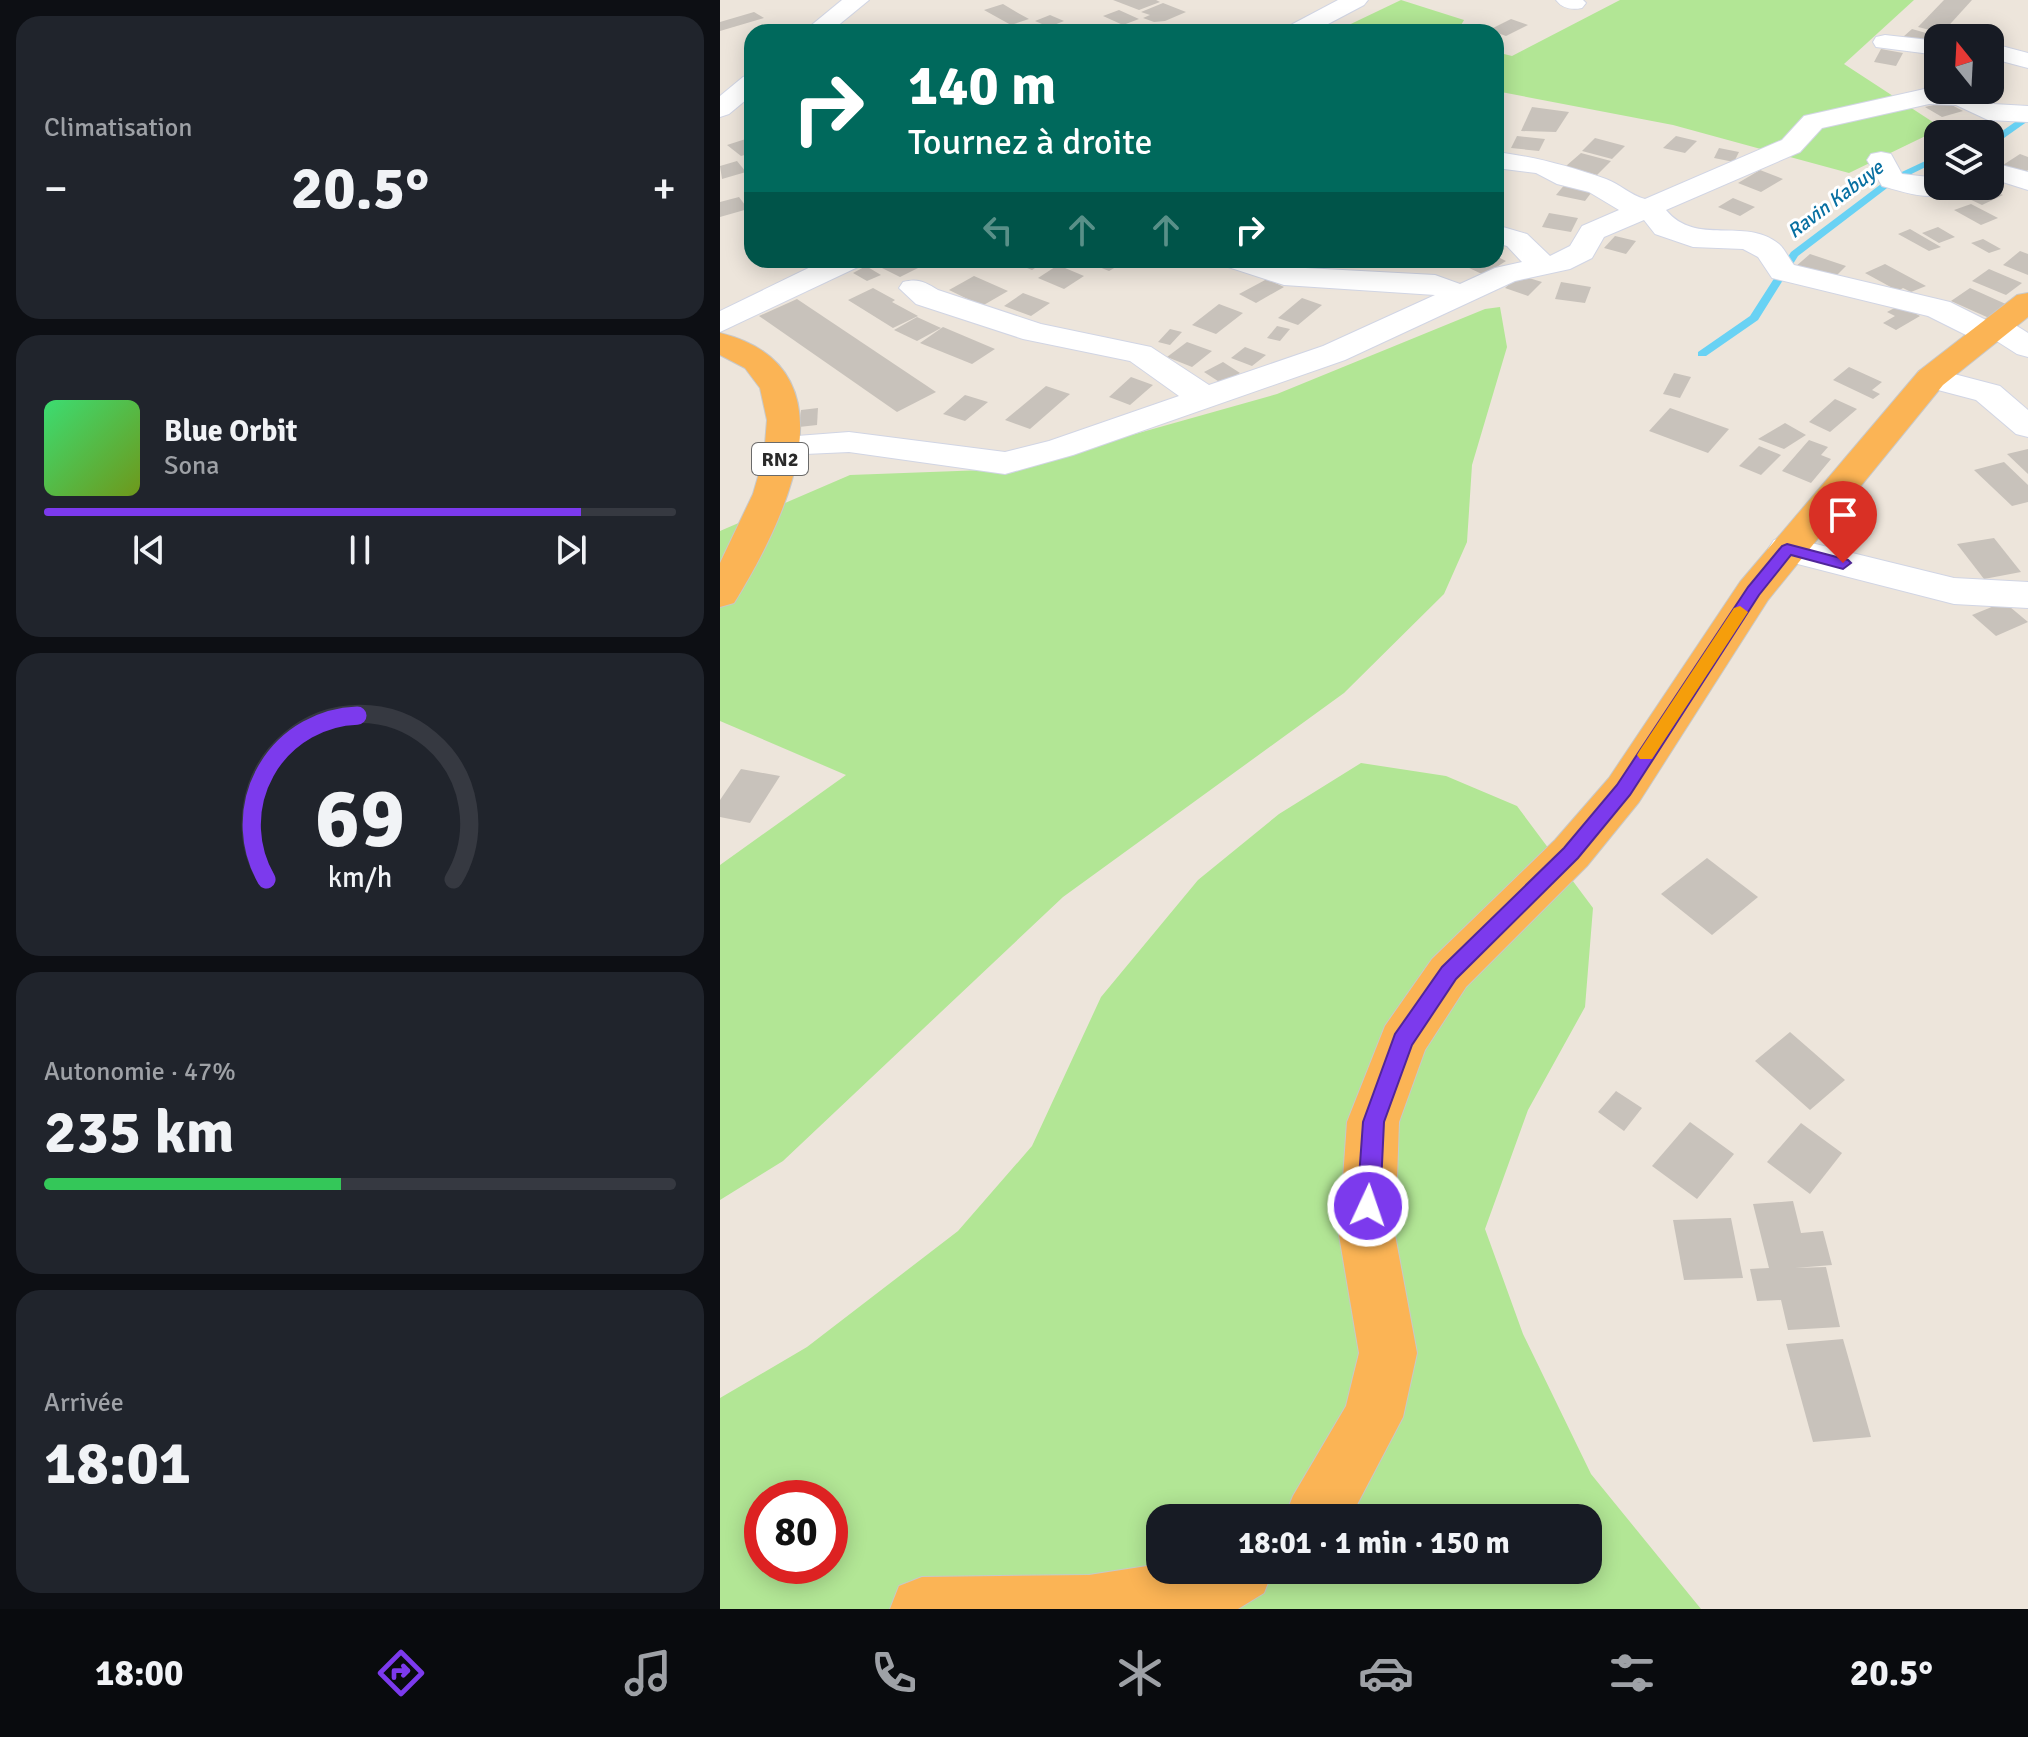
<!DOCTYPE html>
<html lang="fr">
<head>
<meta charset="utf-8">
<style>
  body { margin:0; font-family:Signika,sans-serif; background:#20242c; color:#f1f3f6; height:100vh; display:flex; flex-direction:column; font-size:30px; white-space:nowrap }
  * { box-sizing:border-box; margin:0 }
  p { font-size:26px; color:#9ea1a6 }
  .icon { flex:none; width:44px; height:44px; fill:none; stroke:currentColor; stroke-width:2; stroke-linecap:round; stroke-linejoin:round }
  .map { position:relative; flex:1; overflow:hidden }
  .drawer { display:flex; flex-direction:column; gap:16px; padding:16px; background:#0d0f14; width:720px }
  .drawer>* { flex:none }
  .top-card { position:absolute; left:24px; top:24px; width:760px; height:244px; border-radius:24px; box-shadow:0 4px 20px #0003; background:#00695c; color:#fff; overflow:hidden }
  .needle { width:52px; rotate:342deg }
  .fabs { position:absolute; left:1204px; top:24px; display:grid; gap:16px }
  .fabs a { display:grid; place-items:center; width:80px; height:80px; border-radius:16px; background:#171b24; box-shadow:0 4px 20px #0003; font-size:40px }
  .speed { position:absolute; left:24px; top:1480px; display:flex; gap:16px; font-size:40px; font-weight:700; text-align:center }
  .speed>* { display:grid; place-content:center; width:104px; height:104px; border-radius:50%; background:#171b24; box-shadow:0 4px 20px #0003; line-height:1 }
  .speed .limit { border:12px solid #d22; background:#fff; color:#111 }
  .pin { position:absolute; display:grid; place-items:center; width:68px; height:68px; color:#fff; margin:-82px -34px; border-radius:50% 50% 50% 0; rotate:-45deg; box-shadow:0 0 8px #0007 }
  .pin .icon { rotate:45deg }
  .me { position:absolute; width:88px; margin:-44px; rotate:3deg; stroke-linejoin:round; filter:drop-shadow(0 0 6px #0008) }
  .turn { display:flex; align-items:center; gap:28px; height:168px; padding:0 32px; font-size:36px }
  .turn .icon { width:104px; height:104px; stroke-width:2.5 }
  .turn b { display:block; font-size:56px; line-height:68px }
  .lanes { display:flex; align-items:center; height:76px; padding:0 32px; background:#0003; justify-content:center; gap:40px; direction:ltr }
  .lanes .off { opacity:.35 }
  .big { font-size:60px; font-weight:700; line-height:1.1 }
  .drawer .card { flex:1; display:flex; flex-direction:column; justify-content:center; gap:12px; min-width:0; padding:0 28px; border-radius:24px; background:#20242c }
  .drawer .dial { align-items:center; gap:0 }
  .dial svg { height:208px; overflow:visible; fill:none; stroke:#363941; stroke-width:7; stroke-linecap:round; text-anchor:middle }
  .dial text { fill:#f1f3f6; stroke:none }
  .song { display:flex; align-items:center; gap:24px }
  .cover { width:96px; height:96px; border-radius:12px; background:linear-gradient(135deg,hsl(140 70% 55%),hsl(80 70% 35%)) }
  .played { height:8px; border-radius:4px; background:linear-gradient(90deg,#7c3aed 85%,#363941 85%) }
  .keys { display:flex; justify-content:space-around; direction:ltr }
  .heat { display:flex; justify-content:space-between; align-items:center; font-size:44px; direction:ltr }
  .charge { height:12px; border-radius:6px; background:linear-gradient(90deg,#34c759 47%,#363941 0) }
  .trip { position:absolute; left:426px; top:1504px; width:456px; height:80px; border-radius:24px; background:#171b24; box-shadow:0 4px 20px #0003; font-weight:700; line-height:80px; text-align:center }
  .menu { display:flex; height:128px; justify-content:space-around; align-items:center; background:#090b0e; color:#9ea1a6 }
  .menu .icon { width:56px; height:56px }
  .menu .active { color:#7c3aed }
  .menu b { font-size:36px; color:#f1f3f6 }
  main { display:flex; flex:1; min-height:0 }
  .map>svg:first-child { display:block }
</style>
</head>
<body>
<main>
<section class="drawer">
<div class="card"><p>Climatisation</p>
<div class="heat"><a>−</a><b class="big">20.5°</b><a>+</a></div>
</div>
<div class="card">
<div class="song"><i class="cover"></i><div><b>Blue Orbit</b><p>Sona</p></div></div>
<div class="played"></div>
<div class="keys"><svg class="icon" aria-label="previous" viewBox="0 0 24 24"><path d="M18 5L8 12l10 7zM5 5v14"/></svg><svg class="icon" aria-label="pause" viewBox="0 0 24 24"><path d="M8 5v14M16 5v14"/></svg><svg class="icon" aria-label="next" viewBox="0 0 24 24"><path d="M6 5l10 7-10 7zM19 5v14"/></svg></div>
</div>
<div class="card dial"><svg viewBox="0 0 100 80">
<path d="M14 69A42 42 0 1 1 86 69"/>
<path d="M14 69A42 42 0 0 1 49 6" stroke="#7c3aed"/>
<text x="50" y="56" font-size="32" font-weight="700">69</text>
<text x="50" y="72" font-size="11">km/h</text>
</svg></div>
<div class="card"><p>Autonomie · 47%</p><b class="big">235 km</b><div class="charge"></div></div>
<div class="card"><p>Arrivée</p><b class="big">18:01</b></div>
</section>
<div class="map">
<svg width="1308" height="1609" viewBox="0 0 1308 1609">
  <rect width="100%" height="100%" fill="#ede5db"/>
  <g fill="#b2e695" fill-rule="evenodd">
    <polygon points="681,0 744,20 737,32 614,32"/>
    <polygon points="900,0 1194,0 1124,64 1222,128 1129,173 953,125 776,91 776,52 792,56"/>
    <polygon points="780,307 787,347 752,465 747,542 724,594 624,693 343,897 63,1161 0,1200 0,865 126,775 0,721 0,531 130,475 291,469 557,394 765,309"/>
    <path d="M641 763 726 776 797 806 873 908 865 1007 808 1110 765 1229 803 1334 871 1474 981 1609H0V1398L87 1347 238 1231 312 1146 381 997 478 880 559 814ZM42 1498H110V1566H42ZM440 1518H868V1570H440Z"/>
  </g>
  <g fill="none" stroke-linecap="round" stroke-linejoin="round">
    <g fill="#69d2f4" fill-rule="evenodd">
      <polygon points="1305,115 1308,115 1308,121 1284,138 1270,143 1270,137 1278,134"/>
      <polygon points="1218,155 1218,161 1175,182 1078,256 1038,320 986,356 978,356 978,352 1030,316 1071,252 1169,178"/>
    </g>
  </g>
  <g fill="#c8c2bb">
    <polygon points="393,0 436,0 440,2 419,10"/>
    <polygon points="1224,0 1252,0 1222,33 1198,27"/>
    <polygon points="443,3 466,12 445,21 434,22 423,18 430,15 421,12"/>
    <polygon points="283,4 298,13 309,19 291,25 264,10"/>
    <polygon points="399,10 419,19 403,25 383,16"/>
    <polygon points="34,12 44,18 0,31 0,22"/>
    <polygon points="330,15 344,21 329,27 315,21"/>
    <polygon points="791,19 808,25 786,36 769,30"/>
    <polygon points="1192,29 1213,35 1205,42 1183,37"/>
    <polygon points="1161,49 1183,53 1176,66 1154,62"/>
    <polygon points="1226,102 1243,111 1222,117 1205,107"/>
    <polygon points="812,107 849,112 836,132 801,131"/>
    <polygon points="797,136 825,139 819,151 791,148"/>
    <polygon points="956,136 977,141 965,153 943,148"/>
    <polygon points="32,137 32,153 21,156 7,145"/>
    <polygon points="875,138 905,146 892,159 862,151"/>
    <polygon points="999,148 1019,152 1014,162 994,158"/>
    <polygon points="861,153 891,161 877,175 846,166"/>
    <polygon points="1300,154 1308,157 1308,170 1304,173 1283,165"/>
    <polygon points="17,161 26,172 2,179 0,166"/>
    <polygon points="1040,170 1063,179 1041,192 1018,183"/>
    <polygon points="846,183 874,189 865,201 836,195"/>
    <polygon points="1263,186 1283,195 1262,205 1243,196"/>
    <polygon points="19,197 28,209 0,217 0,202"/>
    <polygon points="1013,198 1035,207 1020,216 998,207"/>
    <polygon points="1251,204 1278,218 1261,225 1234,210"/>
    <polygon points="829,213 858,218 851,232 822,227"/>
    <polygon points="1218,227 1235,237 1219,243 1202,233"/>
    <polygon points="1190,229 1221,247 1209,251 1178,234"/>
    <polygon points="895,236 916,241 906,254 884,248"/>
    <polygon points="1263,239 1281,249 1269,253 1251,243"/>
    <polygon points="1300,251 1308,254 1308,275 1283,265"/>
    <polygon points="1090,254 1126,266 1112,280 1075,267"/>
    <polygon points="776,256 786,261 764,275 745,266 755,260 776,260"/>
    <polygon points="170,260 199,260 206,264 180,277 158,266"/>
    <polygon points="287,260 327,260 312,270"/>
    <polygon points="362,260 408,260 389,271"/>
    <polygon points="575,260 602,260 584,271 568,265"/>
    <polygon points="1165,264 1206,286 1191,292 1183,288 1178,291 1145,273"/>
    <polygon points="338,265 364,276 344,289 318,278"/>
    <polygon points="146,266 161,275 147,281 133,273"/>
    <polygon points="1269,269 1302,283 1286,295 1252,281"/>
    <polygon points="799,275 822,282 808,296 785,288"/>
    <polygon points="254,276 288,291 262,306 229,290"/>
    <polygon points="547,279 564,287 536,303 519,294"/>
    <polygon points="841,282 871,287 865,303 835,299"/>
    <polygon points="153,288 175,300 172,302 198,316 173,328 128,300"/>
    <polygon points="1250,288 1288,305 1269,318 1231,301"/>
    <polygon points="303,293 330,303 311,316 284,306"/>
    <polygon points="582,298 602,305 578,325 558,318"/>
    <polygon points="77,299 216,392 177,412 39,316"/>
    <polygon points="499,304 523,313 496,334 472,325"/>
    <polygon points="1180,305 1200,316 1176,330 1163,323 1175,316 1167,312"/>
    <polygon points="197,317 221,328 197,341 174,330"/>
    <polygon points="557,326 570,329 560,341 547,338"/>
    <polygon points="223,327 275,349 252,364 200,343"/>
    <polygon points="450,329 462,332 450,345 438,342"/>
    <polygon points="467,342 492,351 472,367 447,357"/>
    <polygon points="525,347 546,355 532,366 511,358"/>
    <polygon points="503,362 520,373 501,383 484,372"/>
    <polygon points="1129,367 1162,382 1152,390 1160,394 1153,399 1113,380"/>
    <polygon points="954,373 971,377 960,398 943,394"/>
    <polygon points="411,377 433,385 410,405 389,397"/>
    <polygon points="326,386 350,394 310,429 285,420"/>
    <polygon points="245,395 268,402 245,421 223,414"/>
    <polygon points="1115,399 1137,409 1110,432 1089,422"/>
    <polygon points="98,408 97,425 79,427 81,410"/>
    <polygon points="950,408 1009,429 988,453 929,431"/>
    <polygon points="1065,423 1086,435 1064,449 1038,439"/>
    <polygon points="1089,440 1108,447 1101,455 1111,459 1091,483 1062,471"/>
    <polygon points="1039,446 1061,455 1041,475 1019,466"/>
    <polygon points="1308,449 1308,474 1287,454"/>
    <polygon points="1284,462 1308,485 1308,502 1292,506 1254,470"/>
    <polygon points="1274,538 1301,572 1264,579 1237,544"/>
    <polygon points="1284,602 1308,622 1276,636 1252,615"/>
    <polygon points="21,769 60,776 30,823 0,817 0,800"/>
    <polygon points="987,858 1038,897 992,935 941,894"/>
    <polygon points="1070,1032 1125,1080 1090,1110 1035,1061"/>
    <polygon points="896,1091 922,1108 904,1131 878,1112"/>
    <polygon points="970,1122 1014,1154 977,1199 932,1166"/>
    <polygon points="1081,1123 1122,1153 1090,1194 1047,1162"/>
    <polygon points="1073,1201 1081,1233 1103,1231 1112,1265 1075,1268 1106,1267 1120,1327 1068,1330 1061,1300 1037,1301 1030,1269 1049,1268 1033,1204"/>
    <polygon points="1011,1218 1023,1278 964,1280 953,1220"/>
    <polygon points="1123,1339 1151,1437 1093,1442 1066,1344"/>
  </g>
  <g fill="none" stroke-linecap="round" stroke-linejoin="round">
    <defs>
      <g id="minor">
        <polygon points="122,0 149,0 110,32 83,32"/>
        <polygon points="618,0 648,0 644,5 593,32 563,32 567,27"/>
        <path d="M836 0H863L866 3 862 8C852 10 843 9 836 0Z"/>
        <polygon points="1165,35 1218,41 1218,55 1156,47 1153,42 1156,37"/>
        <polygon points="1270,43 1308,53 1308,68 1270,58"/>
        <polygon points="32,74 32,95 9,114 0,117 0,96 23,77"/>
        <path d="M1209 88 1250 93 1273 104 1308 106V122L1268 120 1236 105 1209 104 1102 128 1080 152 946 210C976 247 1025 216 1059 244 1065 249 1069 259 1074 265L1230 302 1266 320C1283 316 1294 324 1308 333V357L1297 354 1275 340H1256L1208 316 1052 278 1038 257 1023 249 973 247 935 234 924 220 884 237 872 258 850 269 795 281 625 360 353 455 285 474 129 452 63 455 51 452 46 445 51 438 129 432 285 452 329 441 459 396 410 361 303 339 196 304 179 288 183 282C198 278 205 282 218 290L321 324 431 347 489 385 603 346 715 295 564 285 505 266 501 260H546L567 267 715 275 740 284 775 268 802 262 787 246 776 243V225L807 234 830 256 850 246 862 226 899 210 869 192 837 184 816 173 776 168V152C816 157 848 166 886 179 900 184 910 195 925 199L1062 140 1084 116Z"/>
        <path d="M1161 152 1171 154 1182 174 1218 178V186H1234C1220 206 1181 191 1162 186L1147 160 1151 154Z"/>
        <polygon points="1270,162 1308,172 1308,190 1270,178"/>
        <polygon points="105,260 144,260 140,266 0,332 0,311"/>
        <polygon points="1211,368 1280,386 1308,410 1308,437 1296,434 1256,400 1199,385 1195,378 1199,371"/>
        <polygon points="1067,537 1234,578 1308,582 1308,608 1234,604 1054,558 1048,549 1054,540"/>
      </g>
      <g id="trunk">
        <polygon points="1308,293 1308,317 1223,385 1048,600 919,802 867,866 746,987 705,1050 679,1122 675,1235 697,1353 683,1417 630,1518 564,1518 573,1496 626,1406 639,1353 619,1235 627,1122 665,1026 712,959 835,840 889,778 1020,582 1199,371 1297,295"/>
        <path d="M0 333C141 368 63 524 14 603L0 607V563L33 494 44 456 47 420 40 388 25 368 0 355Z"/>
        <polygon points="440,1564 440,1570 553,1570 544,1593 518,1609 170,1609 179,1586 202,1577 369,1575"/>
      </g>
    </defs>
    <use href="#minor" stroke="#d1d5e4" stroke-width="2"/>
    <use href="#trunk" stroke="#c8c8c8" stroke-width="2"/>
    <use href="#minor" fill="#fff" fill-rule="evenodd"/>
    <use href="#trunk" fill="#fbb455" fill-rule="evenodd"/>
  </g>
  <polygon fill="#7c3aed" stroke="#51269a" stroke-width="2" points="1067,544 1128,560 1131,563 1123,569 1071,555 1039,595 910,795 858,858 736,979 692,1045 664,1122 660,1206 656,1214 648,1217 640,1214 637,1206 643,1122 675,1034 722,967 844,848 897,785 1028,587 1062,546"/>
  <polygon fill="#f59e0b" points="1020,606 1028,612 932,759 920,759 917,755 920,750 1014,608"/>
  <g text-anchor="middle" stroke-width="6" stroke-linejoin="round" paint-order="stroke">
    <g font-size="20" font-style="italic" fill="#076fa1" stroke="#fff">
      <text transform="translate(1115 199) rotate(-37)" y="7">Ravin Kabuye</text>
    </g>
    <rect fill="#fff" stroke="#6a6a6a" stroke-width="2" x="32" y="443" width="56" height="32" rx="6"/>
    <g font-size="20" font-weight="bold" fill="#2a2a2a">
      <text x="60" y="466">RN2</text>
    </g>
  </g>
</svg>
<div class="fabs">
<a><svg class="needle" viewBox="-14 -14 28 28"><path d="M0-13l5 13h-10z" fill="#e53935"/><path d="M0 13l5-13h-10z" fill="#9ea1a6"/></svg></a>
<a><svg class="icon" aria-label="layers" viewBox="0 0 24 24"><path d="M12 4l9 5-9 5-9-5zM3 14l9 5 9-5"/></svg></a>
</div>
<div class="speed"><div class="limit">80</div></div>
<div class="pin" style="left:1123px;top:563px;background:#d93025"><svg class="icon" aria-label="arrive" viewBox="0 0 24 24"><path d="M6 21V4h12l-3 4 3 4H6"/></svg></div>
<svg class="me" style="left:648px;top:1206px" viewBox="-20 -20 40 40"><circle r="17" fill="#7c3aed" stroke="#fff" stroke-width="3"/><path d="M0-11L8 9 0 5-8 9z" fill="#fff"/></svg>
<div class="trip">18:01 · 1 min · 150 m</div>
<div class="top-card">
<div class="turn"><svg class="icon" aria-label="right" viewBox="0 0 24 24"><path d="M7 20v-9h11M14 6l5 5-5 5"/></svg><div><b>140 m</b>Tournez à droite</div></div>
<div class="lanes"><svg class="icon off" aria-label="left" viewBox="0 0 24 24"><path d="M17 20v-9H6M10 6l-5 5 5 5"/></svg><svg class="icon off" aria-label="ahead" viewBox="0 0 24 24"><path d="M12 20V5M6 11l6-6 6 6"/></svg><svg class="icon off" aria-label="ahead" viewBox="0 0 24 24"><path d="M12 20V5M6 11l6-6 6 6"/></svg><svg class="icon" aria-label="right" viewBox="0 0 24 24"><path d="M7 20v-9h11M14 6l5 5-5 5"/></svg></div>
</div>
</div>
</main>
<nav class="menu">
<b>18:00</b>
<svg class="icon active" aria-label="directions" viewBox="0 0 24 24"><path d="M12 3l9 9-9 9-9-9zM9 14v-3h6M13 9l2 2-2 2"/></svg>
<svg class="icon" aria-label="music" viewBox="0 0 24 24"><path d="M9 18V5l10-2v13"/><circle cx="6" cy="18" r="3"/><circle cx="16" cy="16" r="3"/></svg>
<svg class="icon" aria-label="phone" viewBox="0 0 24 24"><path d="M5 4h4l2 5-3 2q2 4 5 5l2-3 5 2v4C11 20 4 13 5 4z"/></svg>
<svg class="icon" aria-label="climate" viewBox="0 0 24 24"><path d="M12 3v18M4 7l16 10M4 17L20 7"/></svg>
<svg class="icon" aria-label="car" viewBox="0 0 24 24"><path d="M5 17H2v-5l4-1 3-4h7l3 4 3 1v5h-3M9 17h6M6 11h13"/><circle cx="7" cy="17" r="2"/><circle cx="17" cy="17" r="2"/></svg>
<svg class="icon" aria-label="filters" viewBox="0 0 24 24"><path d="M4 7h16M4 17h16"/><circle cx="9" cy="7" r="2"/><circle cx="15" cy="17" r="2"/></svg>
<b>20.5°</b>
</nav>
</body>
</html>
